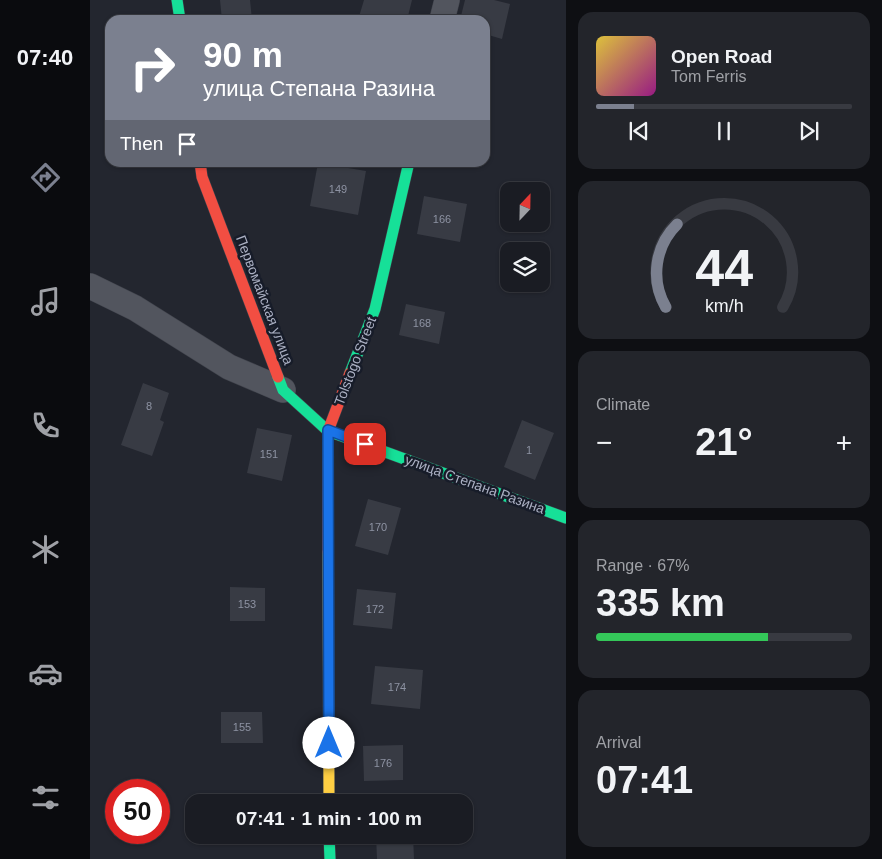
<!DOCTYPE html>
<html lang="en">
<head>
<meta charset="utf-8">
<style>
  body { margin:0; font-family:Helvetica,sans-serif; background:#23252b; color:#f1f3f6; height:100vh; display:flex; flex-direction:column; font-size:19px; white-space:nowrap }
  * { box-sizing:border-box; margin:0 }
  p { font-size:16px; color:#9fa1a6 }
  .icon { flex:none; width:28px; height:28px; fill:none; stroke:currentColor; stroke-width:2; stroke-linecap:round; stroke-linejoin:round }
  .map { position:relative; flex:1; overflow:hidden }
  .drawer { display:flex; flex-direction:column; gap:12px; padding:12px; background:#0e0f13; width:316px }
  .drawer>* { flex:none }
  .hud { position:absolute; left:15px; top:15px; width:385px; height:152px; border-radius:15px; box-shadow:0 1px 4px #0004,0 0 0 1px #383a41; background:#7b808f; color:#fff; overflow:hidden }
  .needle { width:32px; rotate:22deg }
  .tools { position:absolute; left:410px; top:182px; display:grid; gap:10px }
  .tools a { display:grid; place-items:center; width:50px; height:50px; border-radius:10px; background:#1a1c23; box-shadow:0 1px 4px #0004,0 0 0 1px #383a41; font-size:25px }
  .speed { position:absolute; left:15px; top:779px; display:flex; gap:10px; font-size:25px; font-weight:700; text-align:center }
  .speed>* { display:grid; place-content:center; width:65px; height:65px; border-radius:50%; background:#1a1c23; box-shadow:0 1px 4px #0004,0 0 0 1px #383a41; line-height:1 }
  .speed .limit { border:8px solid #d22; background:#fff; color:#111 }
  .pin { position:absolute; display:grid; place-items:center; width:42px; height:42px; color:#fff; margin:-21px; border-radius:10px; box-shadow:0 2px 8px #0006 }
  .me { position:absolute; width:55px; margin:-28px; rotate:0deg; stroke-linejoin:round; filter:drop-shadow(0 0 4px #0008) }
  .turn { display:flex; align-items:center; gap:18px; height:105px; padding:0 15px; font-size:22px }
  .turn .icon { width:65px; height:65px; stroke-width:2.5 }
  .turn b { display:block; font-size:35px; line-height:42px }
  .then { display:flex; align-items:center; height:48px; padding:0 15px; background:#0003; gap:10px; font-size:19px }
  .big { font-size:38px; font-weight:700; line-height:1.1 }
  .drawer .card { flex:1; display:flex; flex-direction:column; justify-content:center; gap:8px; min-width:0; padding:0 18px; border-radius:15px; background:#23252b }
  .drawer .dial { align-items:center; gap:0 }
  .dial svg { height:130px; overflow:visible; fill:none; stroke:#383a41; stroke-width:7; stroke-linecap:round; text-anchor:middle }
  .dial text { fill:#f1f3f6; stroke:none }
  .song { display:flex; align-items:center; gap:15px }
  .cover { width:60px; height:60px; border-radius:8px; background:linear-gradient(135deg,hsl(50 70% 55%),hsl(310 70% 35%)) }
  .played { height:5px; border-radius:2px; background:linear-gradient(90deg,#7b808f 15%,#383a41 15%) }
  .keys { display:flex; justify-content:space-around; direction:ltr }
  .heat { display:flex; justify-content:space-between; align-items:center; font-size:28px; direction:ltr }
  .charge { height:8px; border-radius:4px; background:linear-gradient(90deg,#34c759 67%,#383a41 0) }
  .trip { position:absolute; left:95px; top:794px; width:288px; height:50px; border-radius:15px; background:#1a1c23; box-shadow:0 1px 4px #0004,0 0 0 1px #383a41; font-weight:700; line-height:50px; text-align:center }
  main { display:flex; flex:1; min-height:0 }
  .tab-bar { display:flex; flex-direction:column; width:90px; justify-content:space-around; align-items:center; background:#0a0b0e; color:#9fa1a6 }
  .tab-bar .icon { width:35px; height:35px }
  .tab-bar .current { color:#7b808f }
  .tab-bar b { font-size:22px; color:#f1f3f6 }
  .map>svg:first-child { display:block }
</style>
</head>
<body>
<main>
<nav class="tab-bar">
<b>07:40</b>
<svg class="icon current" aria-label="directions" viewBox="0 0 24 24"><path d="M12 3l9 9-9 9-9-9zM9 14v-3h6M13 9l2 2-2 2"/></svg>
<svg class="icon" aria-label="music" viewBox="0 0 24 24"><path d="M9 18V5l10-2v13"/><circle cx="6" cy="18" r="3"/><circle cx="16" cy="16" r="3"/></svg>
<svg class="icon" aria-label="phone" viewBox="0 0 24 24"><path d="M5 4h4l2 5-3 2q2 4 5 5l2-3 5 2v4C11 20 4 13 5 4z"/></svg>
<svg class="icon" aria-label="climate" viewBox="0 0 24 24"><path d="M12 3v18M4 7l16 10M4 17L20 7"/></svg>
<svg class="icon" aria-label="car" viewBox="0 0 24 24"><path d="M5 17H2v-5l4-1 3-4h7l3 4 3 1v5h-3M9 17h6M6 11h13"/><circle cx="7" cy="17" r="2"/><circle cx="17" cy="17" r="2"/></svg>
<svg class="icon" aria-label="filters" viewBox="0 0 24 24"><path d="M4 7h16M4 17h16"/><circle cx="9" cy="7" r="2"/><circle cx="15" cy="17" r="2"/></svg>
</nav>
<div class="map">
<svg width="476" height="859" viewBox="0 0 476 859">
  <rect width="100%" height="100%" fill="#23262f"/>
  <g fill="#383b44">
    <polygon points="130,0 160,0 162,20 132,20"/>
    <polygon points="274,0 322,0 317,20 268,20"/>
    <polygon points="375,0 404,0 420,4 412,39 395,34 395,20 370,20"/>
    <polygon points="228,163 276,171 268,215 220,206"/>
    <polygon points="334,196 377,204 370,242 327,234"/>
    <polygon points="316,304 355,312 349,344 309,335"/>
    <polygon points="53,383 79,393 70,420 74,422 62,456 31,445"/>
    <polygon points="432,420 464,433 445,480 414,467"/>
    <polygon points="167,428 202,435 192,481 157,473"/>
    <polygon points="278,499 311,508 298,555 265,546"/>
    <polygon points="140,587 175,588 175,621 140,621"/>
    <polygon points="267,589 306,593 302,629 263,625"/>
    <polygon points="285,666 333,670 330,709 281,704"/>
    <polygon points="131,712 172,712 173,743 131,743"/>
    <polygon points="313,745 313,780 274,781 273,746"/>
    <polygon points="286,835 323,835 324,859 287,859"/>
  </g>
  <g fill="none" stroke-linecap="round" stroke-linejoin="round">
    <defs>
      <g id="street">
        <polyline points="352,20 357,0"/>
        <polyline points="0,286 45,308 139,367 193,390"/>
      </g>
      <g id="fast">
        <polyline points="87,0 90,20"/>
        <polyline points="260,373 285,309 319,162"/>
        <polyline points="188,377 193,390 238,431 476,518"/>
        <polyline points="239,835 240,859"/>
      </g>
      <polyline id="slow" points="238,552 239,802"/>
      <g id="jam">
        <polyline points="110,162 112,177 188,377"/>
        <polyline points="238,552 238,431 260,373"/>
      </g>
    </defs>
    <use href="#street" stroke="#40434c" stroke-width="26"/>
    <use href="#fast" stroke="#40434c" stroke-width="12"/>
    <use href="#slow" stroke="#40434c" stroke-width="12"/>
    <use href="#jam" stroke="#40434c" stroke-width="12"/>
    <use href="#street" stroke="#52555e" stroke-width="25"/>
    <use href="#fast" stroke="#16e098" stroke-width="11"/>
    <use href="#slow" stroke="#ffcf43" stroke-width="11"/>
    <use href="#jam" stroke="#f24e42" stroke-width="11"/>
  </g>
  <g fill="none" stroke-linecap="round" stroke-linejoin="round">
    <defs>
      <polyline id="route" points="239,743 238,430 275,444"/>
    </defs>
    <use href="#route" stroke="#114b97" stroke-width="12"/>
    <use href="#route" stroke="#1a73e8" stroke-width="9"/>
  </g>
  <g text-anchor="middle" stroke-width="5" stroke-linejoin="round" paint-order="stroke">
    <g font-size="11" fill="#8e93a3">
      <text x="248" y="193">149</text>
      <text x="352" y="223">166</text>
      <text x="332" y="327">168</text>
      <text x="59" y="410">8</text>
      <text x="439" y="454">1</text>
      <text x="179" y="458">151</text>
      <text x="288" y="531">170</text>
      <text x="157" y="608">153</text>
      <text x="285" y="613">172</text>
      <text x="307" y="691">174</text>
      <text x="152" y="731">155</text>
      <text x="293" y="767">176</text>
    </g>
    <g font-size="14" fill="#abb0c3" stroke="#171c29">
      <text transform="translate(175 300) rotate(69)" y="5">Первомайская улица</text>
      <text transform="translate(265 361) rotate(-69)" y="5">Tolstogo Street</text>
      <text transform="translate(385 484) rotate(20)" y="5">улица Степана Разина</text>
    </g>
  </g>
</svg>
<div class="tools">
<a><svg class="needle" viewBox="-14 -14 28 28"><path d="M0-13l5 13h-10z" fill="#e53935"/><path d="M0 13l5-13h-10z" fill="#9fa1a6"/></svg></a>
<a><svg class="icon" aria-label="layers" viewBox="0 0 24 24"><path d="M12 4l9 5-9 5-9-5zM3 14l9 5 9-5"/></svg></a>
</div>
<div class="speed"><div class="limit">50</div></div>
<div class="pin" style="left:275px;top:444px;background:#d93025"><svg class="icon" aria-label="arrive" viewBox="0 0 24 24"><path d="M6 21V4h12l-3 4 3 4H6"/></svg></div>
<svg class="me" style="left:239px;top:743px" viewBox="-20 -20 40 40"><circle r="19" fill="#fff"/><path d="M0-13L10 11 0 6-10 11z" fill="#1a73e8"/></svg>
<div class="trip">07:41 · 1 min · 100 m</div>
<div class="hud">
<div class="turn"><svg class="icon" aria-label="right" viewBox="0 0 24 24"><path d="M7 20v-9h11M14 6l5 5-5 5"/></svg><div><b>90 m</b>улица Степана Разина</div></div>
<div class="then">Then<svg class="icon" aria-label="arrive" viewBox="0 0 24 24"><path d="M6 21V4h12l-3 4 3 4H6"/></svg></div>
</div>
</div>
<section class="drawer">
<div class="card">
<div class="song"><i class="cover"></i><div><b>Open Road</b><p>Tom Ferris</p></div></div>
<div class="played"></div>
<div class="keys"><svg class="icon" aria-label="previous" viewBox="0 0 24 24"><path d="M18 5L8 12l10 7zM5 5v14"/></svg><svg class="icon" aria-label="pause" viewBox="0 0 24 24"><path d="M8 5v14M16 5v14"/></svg><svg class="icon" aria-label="next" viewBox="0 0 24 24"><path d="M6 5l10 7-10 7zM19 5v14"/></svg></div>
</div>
<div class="card dial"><svg viewBox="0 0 100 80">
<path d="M14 69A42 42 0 1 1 86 69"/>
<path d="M14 69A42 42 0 0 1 21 18" stroke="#7b808f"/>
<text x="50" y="56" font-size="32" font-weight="700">44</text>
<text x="50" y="72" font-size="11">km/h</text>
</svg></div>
<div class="card"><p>Climate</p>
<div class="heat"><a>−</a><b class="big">21°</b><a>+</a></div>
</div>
<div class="card"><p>Range · 67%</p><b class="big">335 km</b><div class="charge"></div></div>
<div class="card"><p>Arrival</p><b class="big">07:41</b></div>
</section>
</main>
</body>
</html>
